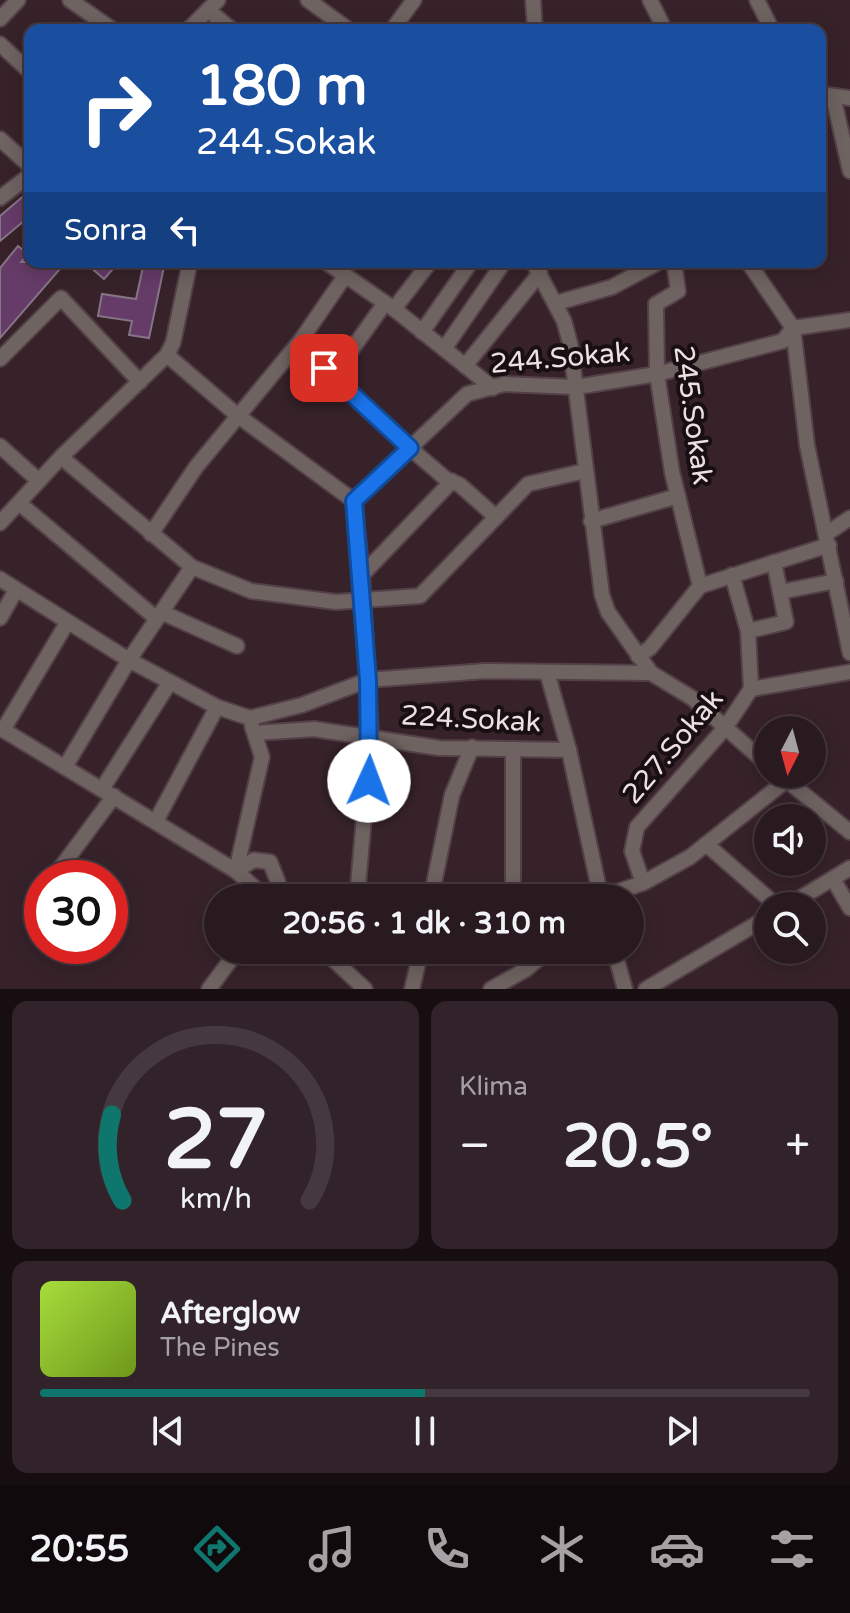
<!DOCTYPE html>
<html lang="tr">
<head>
<meta charset="utf-8">
<style>
  body { margin:0; font-family:"Varela Round",sans-serif; background:#312329; color:#f1f3f6; height:100vh; display:flex; flex-direction:column; font-size:30px; white-space:nowrap }
  * { box-sizing:border-box; margin:0 }
  p { font-size:26px; color:#a5a1a5 }
  .icon { flex:none; width:44px; height:44px; fill:none; stroke:currentColor; stroke-width:2; stroke-linecap:round; stroke-linejoin:round }
  .map { position:relative; height:989px; overflow:hidden }
  .sheet { display:flex; flex-direction:column; gap:12px; padding:12px; background:#170e12; flex:1 }
  .sheet>* { flex:none }
  .banner { position:absolute; left:24px; top:24px; width:802px; height:244px; border-radius:16px; box-shadow:0 4px 20px #0003,0 0 0 2px #45383e; background:#1a4fa0; color:#fff; overflow:hidden }
  .needle { width:52px; rotate:186deg }
  .tools { position:absolute; left:754px; top:716px; display:grid; gap:16px }
  .tools a { display:grid; place-items:center; width:72px; height:72px; border-radius:50%; background:#291a20; box-shadow:0 4px 20px #0003,0 0 0 2px #45383e; font-size:40px }
  .speed { position:absolute; left:24px; top:860px; display:flex; gap:16px; font-size:40px; font-weight:700; text-align:center }
  .speed>* { display:grid; place-content:center; width:104px; height:104px; border-radius:50%; background:#291a20; box-shadow:0 4px 20px #0003,0 0 0 2px #45383e; line-height:1 }
  .speed .limit { border:12px solid #d22; background:#fff; color:#111 }
  .pin { position:absolute; display:grid; place-items:center; width:68px; height:68px; color:#fff; margin:-34px; border-radius:16px; box-shadow:0 4px 12px #0006 }
  .me { position:absolute; width:88px; margin:-44px; rotate:2deg; stroke-linejoin:round; filter:drop-shadow(0 0 6px #0008) }
  .turn { display:flex; align-items:center; gap:28px; height:168px; padding:0 40px; font-size:36px }
  .turn .icon { width:104px; height:104px; stroke-width:2.5 }
  .turn b { display:block; font-size:56px; line-height:68px }
  .then { display:flex; align-items:center; height:76px; padding:0 40px; background:#0003; gap:16px; font-size:30px }
  .big { font-size:60px; font-weight:700; line-height:1.1 }
  .sheet .tile { flex:1; display:flex; flex-direction:column; justify-content:center; gap:12px; min-width:0; padding:0 28px; border-radius:16px; background:#312329 }
  .sheet .dial { align-items:center; gap:0 }
  .dial svg { height:208px; overflow:visible; fill:none; stroke:#45383e; stroke-width:7; stroke-linecap:round; text-anchor:middle }
  .dial text { fill:#f1f3f6; stroke:none }
  .song { display:flex; align-items:center; gap:24px }
  .cover { width:96px; height:96px; border-radius:12px; background:linear-gradient(135deg,hsl(80 70% 55%),hsl(80 70% 35%)) }
  .played { height:8px; border-radius:4px; background:linear-gradient(90deg,#0f766e 50%,#45383e 50%) }
  .keys { display:flex; justify-content:space-around; direction:ltr }
  .heat { display:flex; justify-content:space-between; align-items:center; font-size:44px; direction:ltr }
  .sheet .tiles { flex:1; display:grid; gap:12px; grid-template-columns:1fr 1fr }
  .tile:last-child { grid-column:span 2 }
  .trip { position:absolute; left:204px; top:884px; width:440px; height:80px; border-radius:40px; background:#291a20; box-shadow:0 4px 20px #0003,0 0 0 2px #45383e; font-weight:700; line-height:80px; text-align:center }
  .tabs { display:flex; height:128px; justify-content:space-around; align-items:center; background:#100a0d; color:#a5a1a5 }
  .tabs .icon { width:56px; height:56px }
  .tabs .selected { color:#0f766e }
  .tabs b { font-size:36px; color:#f1f3f6 }
  .map>svg:first-child { display:block }
</style>
</head>
<body>
<div class="map">
<svg width="850" height="989" viewBox="0 0 850 989">
  <rect width="100%" height="100%" fill="#37222a"/>
  <g fill="#653b68" stroke="#857486" stroke-width="2">
    <polygon points="27,193 30,198 30,216 0,241 0,216"/>
    <polygon points="18,246 28,254 21,262 66,262 0,338 0,268"/>
    <polygon points="93,262 119,262 104,279 89,266"/>
    <polygon points="144,262 165,262 149,338 129,335 132,321 98,316 102,294 136,299"/>
  </g>
  <g fill="none" stroke-linecap="round" stroke-linejoin="round">
    <defs>
      <g id="minor">
        <polyline points="70,0 113,30"/>
        <polyline points="308,0 349,30"/>
        <polyline points="533,0 535,30"/>
        <polyline points="650,0 665,30"/>
        <polyline points="757,0 772,30"/>
        <polyline points="208,10 232,30"/>
        <polyline points="0,19 18,0"/>
        <polyline points="188,30 218,0"/>
        <polyline points="392,30 414,0"/>
        <polyline points="0,44 30,72"/>
        <polyline points="820,94 850,98"/>
        <polyline points="833,96 850,171"/>
        <polyline points="0,139 30,166"/>
        <polyline points="0,198 30,175"/>
        <polyline points="326,262 394,309 493,388"/>
        <polyline points="533,262 564,321 570,343 602,595 608,612 651,673"/>
        <polyline points="674,262 678,291 656,304 657,374 672,472 700,586"/>
        <polyline points="748,262 793,328 807,445 850,653"/>
        <polyline points="556,303 612,287 659,262"/>
        <polyline points="394,309 430,262"/>
        <polyline points="422,332 471,262"/>
        <polyline points="301,340 324,368 418,455 446,479 460,485 496,517"/>
        <polyline points="444,349 504,262"/>
        <polyline points="167,355 237,415 354,501"/>
        <polyline points="0,359 61,298 140,382"/>
        <polyline points="465,366 540,273"/>
        <polyline points="333,376 385,303"/>
        <polyline points="0,446 39,481"/>
        <polyline points="61,457 192,567 251,591 336,602 420,596 528,484 585,471"/>
        <polyline points="354,501 467,394 504,384 576,387 657,374 783,341 793,328 850,320"/>
        <polyline points="354,501 362,575 371,737 357,898"/>
        <polyline points="19,503 157,619"/>
        <polyline points="591,521 678,496"/>
        <polyline points="0,523 61,457 167,355 173,343 190,262"/>
        <polyline points="151,534 196,467 301,340 345,276"/>
        <polyline points="826,534 850,518"/>
        <polyline points="362,575 452,481"/>
        <polyline points="732,575 748,631 751,689"/>
        <polyline points="0,579 129,660 217,707 250,718 302,705 368,680 485,671 651,673 692,698 768,765"/>
        <polyline points="780,592 836,581"/>
        <polyline points="161,612 237,646"/>
        <polyline points="0,618 16,590"/>
        <polyline points="748,631 786,622 774,562"/>
        <polyline points="638,656 650,648 700,586 829,545"/>
        <polyline points="547,672 569,750 601,898"/>
        <polyline points="751,689 850,672"/>
        <polyline points="0,728 236,871 266,898"/>
        <polyline points="3,730 67,623"/>
        <polyline points="255,733 314,729 439,748 569,750"/>
        <polyline points="65,767 129,660 192,567"/>
        <polyline points="779,774 850,832"/>
        <polyline points="102,789 170,682"/>
        <polyline points="156,821 217,707"/>
        <polyline points="706,844 777,906"/>
        <polyline points="236,871 262,757 252,726"/>
        <polyline points="236,871 254,860 270,862 278,882 271,898"/>
        <polyline points="53,878 114,796"/>
        <polyline points="833,879 850,908"/>
        <polyline points="643,883 632,851 637,827 725,728 751,689"/>
        <polyline points="431,898 452,795 472,747"/>
        <polyline points="513,898 513,749"/>
        <polyline points="599,898 643,883 690,857 787,780"/>
        <polyline points="787,906 850,868"/>
        <polyline points="323,950 365,989"/>
        <polyline points="518,950 525,970"/>
        <polyline points="614,950 625,989"/>
        <polyline points="209,989 238,950"/>
        <polyline points="412,989 421,950"/>
        <polyline points="491,989 525,970 549,950"/>
        <polyline points="646,989 768,917"/>
      </g>
    </defs>
    <use href="#minor" stroke="#544048" stroke-width="18"/>
    <use href="#minor" stroke="#6f6361" stroke-width="14"/>
  </g>
  <g fill="none" stroke-linecap="round" stroke-linejoin="round">
    <defs>
      <polyline id="route" points="324,368 410,448 354,501 368,680 369,781"/>
    </defs>
    <use href="#route" stroke="#114b97" stroke-width="20"/>
    <use href="#route" stroke="#1a73e8" stroke-width="14"/>
  </g>
  <g text-anchor="middle" stroke-width="8" stroke-linejoin="round" paint-order="stroke">
    <g font-size="28" fill="#eedfe3" stroke="#180f12">
      <text transform="translate(560 357) rotate(-5)" y="10">244.Sokak</text>
      <text transform="translate(694 415) rotate(82)" y="10">245.Sokak</text>
      <text transform="translate(471 718) rotate(3)" y="10">224.Sokak</text>
      <text transform="translate(672 746) rotate(-50)" y="10">227.Sokak</text>
    </g>
  </g>
</svg>
<div class="tools">
<a><svg class="needle" viewBox="-14 -14 28 28"><path d="M0-13l5 13h-10z" fill="#e53935"/><path d="M0 13l5-13h-10z" fill="#a5a1a5"/></svg></a>
<a><svg class="icon" aria-label="sound" viewBox="0 0 24 24"><path d="M4 9h4l5-4v14l-5-4H4zM17 9q2 3 0 6"/></svg></a>
<a><svg class="icon" aria-label="search" viewBox="0 0 24 24"><circle cx="10" cy="10" r="6"/><path d="M15 15l6 6"/></svg></a>
</div>
<div class="speed"><div class="limit">30</div></div>
<div class="pin" style="left:324px;top:368px;background:#d93025"><svg class="icon" aria-label="arrive" viewBox="0 0 24 24"><path d="M6 21V4h12l-3 4 3 4H6"/></svg></div>
<svg class="me" style="left:369px;top:781px" viewBox="-20 -20 40 40"><circle r="19" fill="#fff"/><path d="M0-13L10 11 0 6-10 11z" fill="#1a73e8"/></svg>
<div class="trip">20:56 · 1 dk · 310 m</div>
<div class="banner">
<div class="turn"><svg class="icon" aria-label="right" viewBox="0 0 24 24"><path d="M7 20v-9h11M14 6l5 5-5 5"/></svg><div><b>180 m</b>244.Sokak</div></div>
<div class="then">Sonra<svg class="icon" aria-label="left" viewBox="0 0 24 24"><path d="M17 20v-9H6M10 6l-5 5 5 5"/></svg></div>
</div>
</div>
<section class="sheet">
<div class="tiles">
<div class="tile dial"><svg viewBox="0 0 100 80">
<path d="M14 69A42 42 0 1 1 86 69"/>
<path d="M14 69A42 42 0 0 1 10 36" stroke="#0f766e"/>
<text x="50" y="56" font-size="32" font-weight="700">27</text>
<text x="50" y="72" font-size="11">km/h</text>
</svg></div>
<div class="tile"><p>Klima</p>
<div class="heat"><a>−</a><b class="big">20.5°</b><a>+</a></div>
</div>
<div class="tile">
<div class="song"><i class="cover"></i><div><b>Afterglow</b><p>The Pines</p></div></div>
<div class="played"></div>
<div class="keys"><svg class="icon" aria-label="previous" viewBox="0 0 24 24"><path d="M18 5L8 12l10 7zM5 5v14"/></svg><svg class="icon" aria-label="pause" viewBox="0 0 24 24"><path d="M8 5v14M16 5v14"/></svg><svg class="icon" aria-label="next" viewBox="0 0 24 24"><path d="M6 5l10 7-10 7zM19 5v14"/></svg></div>
</div>
</div>
</section>
<nav class="tabs">
<b>20:55</b>
<svg class="icon selected" aria-label="directions" viewBox="0 0 24 24"><path d="M12 3l9 9-9 9-9-9zM9 14v-3h6M13 9l2 2-2 2"/></svg>
<svg class="icon" aria-label="music" viewBox="0 0 24 24"><path d="M9 18V5l10-2v13"/><circle cx="6" cy="18" r="3"/><circle cx="16" cy="16" r="3"/></svg>
<svg class="icon" aria-label="phone" viewBox="0 0 24 24"><path d="M5 4h4l2 5-3 2q2 4 5 5l2-3 5 2v4C11 20 4 13 5 4z"/></svg>
<svg class="icon" aria-label="climate" viewBox="0 0 24 24"><path d="M12 3v18M4 7l16 10M4 17L20 7"/></svg>
<svg class="icon" aria-label="car" viewBox="0 0 24 24"><path d="M5 17H2v-5l4-1 3-4h7l3 4 3 1v5h-3M9 17h6M6 11h13"/><circle cx="7" cy="17" r="2"/><circle cx="17" cy="17" r="2"/></svg>
<svg class="icon" aria-label="filters" viewBox="0 0 24 24"><path d="M4 7h16M4 17h16"/><circle cx="9" cy="7" r="2"/><circle cx="15" cy="17" r="2"/></svg>
</nav>
</body>
</html>
